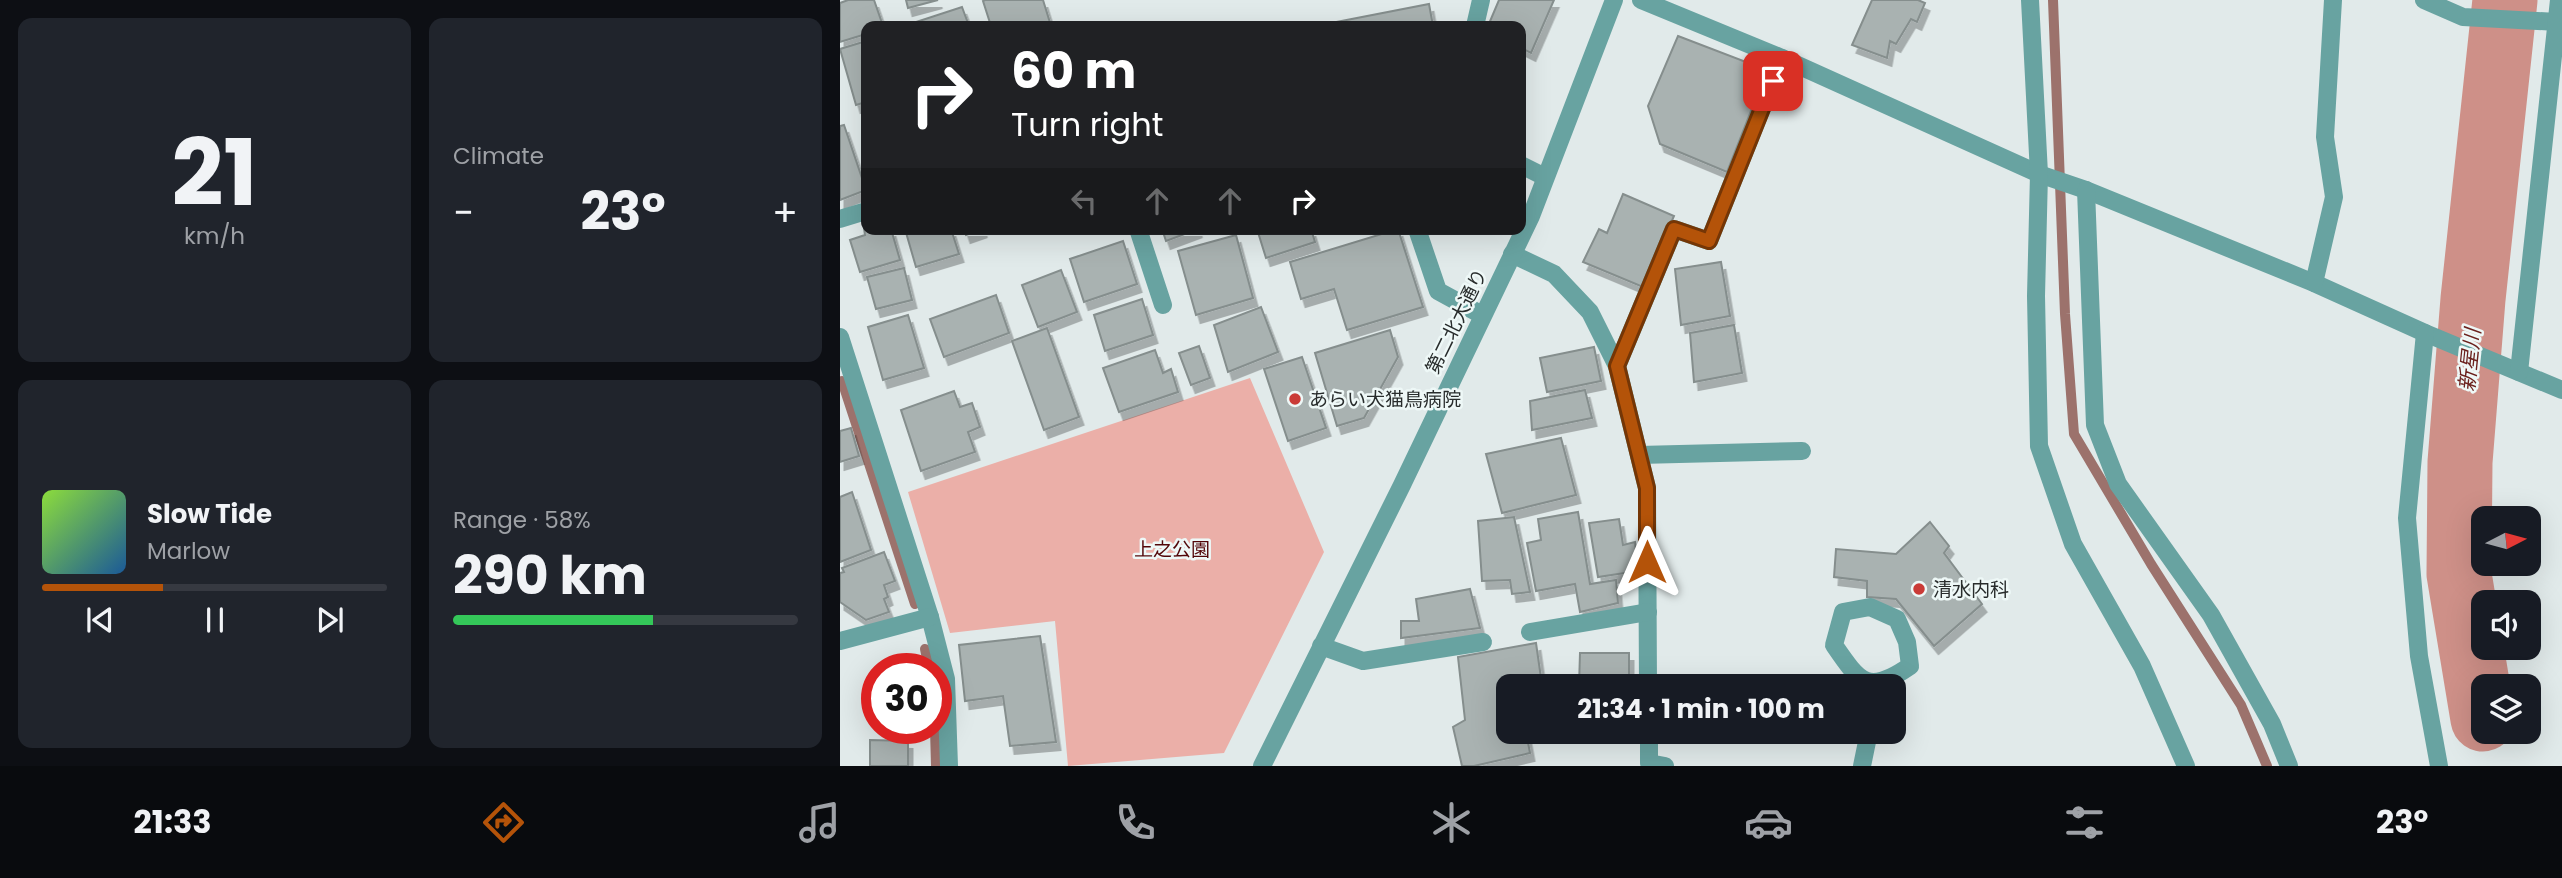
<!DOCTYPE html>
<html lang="en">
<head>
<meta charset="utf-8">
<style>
  body { margin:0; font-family:Poppins,"Noto Sans JP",sans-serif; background:#20242c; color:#f1f3f6; height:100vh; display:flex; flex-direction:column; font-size:26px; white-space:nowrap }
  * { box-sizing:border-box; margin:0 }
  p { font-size:23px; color:#9ea1a6 }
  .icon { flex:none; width:38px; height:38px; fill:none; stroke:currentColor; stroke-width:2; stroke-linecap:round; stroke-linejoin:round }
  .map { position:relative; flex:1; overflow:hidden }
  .details { display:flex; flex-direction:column; gap:18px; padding:18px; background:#0d0f14; width:840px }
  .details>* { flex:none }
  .guide { position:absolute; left:21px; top:21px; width:665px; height:214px; border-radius:14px; box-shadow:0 7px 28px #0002; background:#202124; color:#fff; overflow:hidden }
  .needle { width:46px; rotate:84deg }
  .fabs { position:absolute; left:1631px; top:506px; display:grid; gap:14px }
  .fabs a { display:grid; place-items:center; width:70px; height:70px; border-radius:14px; background:#171b24; box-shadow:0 7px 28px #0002; font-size:35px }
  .speed { position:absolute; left:21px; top:653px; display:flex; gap:14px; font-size:35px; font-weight:700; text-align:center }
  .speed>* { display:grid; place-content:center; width:91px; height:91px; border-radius:50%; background:#171b24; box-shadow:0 7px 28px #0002; line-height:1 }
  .speed .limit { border:10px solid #d22; background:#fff; color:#111 }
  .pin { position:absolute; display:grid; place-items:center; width:60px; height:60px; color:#fff; margin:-30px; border-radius:14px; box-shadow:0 4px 10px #0006 }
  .me { position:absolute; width:77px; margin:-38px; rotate:0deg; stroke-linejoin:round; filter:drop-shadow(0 0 5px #0008) }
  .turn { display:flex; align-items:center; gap:24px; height:147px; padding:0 35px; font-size:32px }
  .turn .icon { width:91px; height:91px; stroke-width:2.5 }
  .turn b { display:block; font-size:49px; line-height:60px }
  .lanes { display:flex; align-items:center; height:66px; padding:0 35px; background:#0003; justify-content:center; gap:35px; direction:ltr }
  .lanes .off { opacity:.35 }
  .big { font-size:52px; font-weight:700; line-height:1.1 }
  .details .card { flex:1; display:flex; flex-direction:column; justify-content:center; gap:10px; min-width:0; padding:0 24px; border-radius:14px; background:#20242c }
  .details .dial { align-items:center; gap:0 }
  .dial b { font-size:91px; line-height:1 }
  .song { display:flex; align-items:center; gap:21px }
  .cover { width:84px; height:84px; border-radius:10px; background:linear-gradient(135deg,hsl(90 70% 55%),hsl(210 70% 35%)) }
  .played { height:7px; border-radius:4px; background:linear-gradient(90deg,#b45309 35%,#363941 35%) }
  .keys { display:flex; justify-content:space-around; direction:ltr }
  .heat { display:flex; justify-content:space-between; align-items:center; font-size:38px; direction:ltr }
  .charge { height:10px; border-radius:5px; background:linear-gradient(90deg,#34c759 58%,#363941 0) }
  .details .tiles { flex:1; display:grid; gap:18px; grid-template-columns:repeat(2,1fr) }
  .trip { position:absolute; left:656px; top:674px; width:410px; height:70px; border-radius:14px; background:#171b24; box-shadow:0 7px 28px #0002; font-weight:700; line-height:70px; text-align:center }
  .menu { display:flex; height:112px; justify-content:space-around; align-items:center; background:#090b0e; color:#9ea1a6 }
  .menu .icon { width:49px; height:49px }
  .menu .selected { color:#b45309 }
  .menu b { font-size:32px; color:#f1f3f6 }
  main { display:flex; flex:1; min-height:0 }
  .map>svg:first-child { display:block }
</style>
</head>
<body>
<main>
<section class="details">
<div class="tiles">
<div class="card dial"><b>21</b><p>km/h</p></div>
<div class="card"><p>Climate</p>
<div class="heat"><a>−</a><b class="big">23°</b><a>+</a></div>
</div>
<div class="card">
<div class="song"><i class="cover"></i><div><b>Slow Tide</b><p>Marlow</p></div></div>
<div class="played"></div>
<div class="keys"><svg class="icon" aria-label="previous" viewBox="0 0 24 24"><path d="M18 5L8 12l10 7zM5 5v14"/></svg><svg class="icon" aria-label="pause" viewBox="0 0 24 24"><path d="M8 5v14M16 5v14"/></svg><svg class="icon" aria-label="next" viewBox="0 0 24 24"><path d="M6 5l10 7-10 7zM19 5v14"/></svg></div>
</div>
<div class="card"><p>Range · 58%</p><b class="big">290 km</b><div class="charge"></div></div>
</div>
</section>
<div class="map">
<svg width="1722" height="766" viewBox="0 0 1722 766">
  <defs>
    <filter id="shadow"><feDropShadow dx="4.5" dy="8" stdDeviation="0" flood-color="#0004"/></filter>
  </defs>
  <rect width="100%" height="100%" fill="#e1eaea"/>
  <polygon fill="#ebafa8" points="410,378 484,552 384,753 228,766 215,621 110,633 68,492"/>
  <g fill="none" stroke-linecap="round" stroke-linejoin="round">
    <g stroke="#9c726c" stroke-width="10">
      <polyline points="1213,0 1225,314 1234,434 1311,564 1401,705 1427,766"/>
      <polyline points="2,381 75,604"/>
      <polyline points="85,649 89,668"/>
      <polyline points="95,728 96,766"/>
    </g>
    <polyline stroke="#ce9088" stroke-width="65" points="1643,719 1619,574 1620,462 1633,299 1665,0"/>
  </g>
  <g fill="#a9b2b1" stroke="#858e8d" stroke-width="2" filter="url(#shadow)">
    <polygon points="8,0 34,0 43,26 26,26 26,34 0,42 0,3"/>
    <polygon points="66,0 98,0 68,8"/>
    <polygon points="145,0 203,0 211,26 151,26 143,1"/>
    <polygon points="659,0 714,0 691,53 681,48 681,26 648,26"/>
    <polygon points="1032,0 1078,0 1085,3 1077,22 1071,19 1056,44 1050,41 1047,58 1012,45"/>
    <polygon points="589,4 593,26 487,26 486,24"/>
    <polygon points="122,7 129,26 70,26 70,24"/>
    <polygon points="838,36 927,70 887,172 820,144 808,106"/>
    <polygon points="26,41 26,102 16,105 0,49"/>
    <polygon points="4,125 26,190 0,200 0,126"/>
    <polygon points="783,194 834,216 803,287 743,262 759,229 767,233"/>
    <polygon points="26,227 26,229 51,229 60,260 20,272 10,240 25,235 24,228"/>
    <polygon points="65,229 111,229 119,254 76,267"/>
    <polygon points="124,229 143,229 126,235"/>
    <polygon points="322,229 358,229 326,241"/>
    <polygon points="417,229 471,229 475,242 426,258"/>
    <polygon points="558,229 583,307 507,330 494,289 461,299 450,262"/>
    <polygon points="396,235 413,298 356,315 338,251"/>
    <polygon points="283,241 297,284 244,302 230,259"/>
    <polygon points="881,262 890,316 841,325 835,269"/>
    <polygon points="64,268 72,300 36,309 27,277"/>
    <polygon points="221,270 237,312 198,327 182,285"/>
    <polygon points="156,295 169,333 104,357 90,319"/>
    <polygon points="302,299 313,335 265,351 254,315"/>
    <polygon points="421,307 438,352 388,372 374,325"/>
    <polygon points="68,315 84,368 43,380 28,327"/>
    <polygon points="894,325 902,373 854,382 850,333"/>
    <polygon points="207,328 239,417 204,430 172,341"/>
    <polygon points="550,330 558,357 524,418 497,426 475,353"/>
    <polygon points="359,346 370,378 351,385 339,353"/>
    <polygon points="754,347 761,381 707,392 700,358"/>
    <polygon points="315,350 323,373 331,369 338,392 279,412 263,368"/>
    <polygon points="462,357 486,428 448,441 424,369"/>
    <polygon points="745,390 752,418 692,430 690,401"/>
    <polygon points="114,391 120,407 132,403 140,427 128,432 135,452 81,471 61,410"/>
    <polygon points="11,428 19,456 0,462 0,431"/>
    <polygon points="721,438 736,495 662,513 646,454"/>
    <polygon points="12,492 31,550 0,562 0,497"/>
    <polygon points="738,512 750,584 776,580 778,603 740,612 735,584 696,591 687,543 701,540 698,519"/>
    <polygon points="674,517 690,592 672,594 670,580 642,581 638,521"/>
    <polygon points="779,519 783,545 795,542 798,571 758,577 749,523"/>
    <polygon points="1090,522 1109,546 1104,553 1142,604 1094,646 1056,599 1027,597 1027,581 994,577 996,549 1056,554"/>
    <polygon points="44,552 55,581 44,585 48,597 44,599 49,612 26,620 0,602 0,573 4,572 2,568"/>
    <polygon points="630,589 640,628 561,638 561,621 579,621 576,599"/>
    <polygon points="200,636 216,742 170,746 163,696 125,701 119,645"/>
    <polygon points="696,643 702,685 668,686 668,732 686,732 690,753 634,766 622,766 613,727 625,720 618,657"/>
    <polygon points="740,653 789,653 789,686 739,686"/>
    <polygon points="30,740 68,741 68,766 30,766"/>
  </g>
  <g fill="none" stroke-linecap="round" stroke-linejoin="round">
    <g stroke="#68a3a1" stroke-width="18">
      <polyline points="801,0 942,58 1199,174 1246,190 1474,283 1585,333 1722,390"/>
      <polyline points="1190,0 1199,174 1196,296 1199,446 1233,544 1302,666 1346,766"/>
      <polyline points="1584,0 1623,17 1717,22"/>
      <polyline points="635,26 641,0"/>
      <polyline points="681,165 705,177"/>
      <polyline points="1246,190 1255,425 1278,484 1371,615 1432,724 1449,766"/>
      <polyline points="0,219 26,211"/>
      <polyline points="298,229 323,305"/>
      <polyline points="577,229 598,291 642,315"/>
      <polyline points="672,254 714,274 750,312 777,366 807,488 808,686"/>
      <polyline points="1474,283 1494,197 1485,137 1493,0"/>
      <polyline points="1585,333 1567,518 1579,656 1599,766"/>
      <polyline points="0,337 90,617 106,679 109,766"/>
      <polyline points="777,366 834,229 869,241 942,58"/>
      <polyline points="1679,372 1719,0"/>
      <polyline points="799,455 962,451"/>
      <path d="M1030 607 1057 619 1067 642 1070 666C1028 695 1020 683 994 645L1003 612Z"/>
      <polyline points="690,632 808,612"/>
      <polyline points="0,641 90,617"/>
      <polyline points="481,646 523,661 643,642"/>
      <polyline points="809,732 809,763 825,766"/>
      <polyline points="422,766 562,485 691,216 774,0"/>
      <polyline points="1022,766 1029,732"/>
    </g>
  </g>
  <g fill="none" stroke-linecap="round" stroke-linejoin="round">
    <defs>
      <polyline id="route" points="807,562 807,488 777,366 834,229 869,241 933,81"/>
    </defs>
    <use href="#route" stroke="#753606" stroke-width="18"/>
    <use href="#route" stroke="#b45309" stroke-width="12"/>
  </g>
  <g fill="#ca3b37" stroke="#eef8f7" stroke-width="2.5">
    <circle cx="455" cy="399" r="7"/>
    <circle cx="1079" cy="589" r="7"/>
  </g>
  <g text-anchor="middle" stroke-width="5" stroke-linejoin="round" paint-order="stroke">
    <g font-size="19" fill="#282c2c" stroke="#eef8f7">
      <text transform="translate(616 321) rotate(-64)" y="7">第二北大通り</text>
    </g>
    <g font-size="19" fill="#282c2c" stroke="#eef8f7" text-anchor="start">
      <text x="469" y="406">あらい犬猫鳥病院</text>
      <text x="1093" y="596">清水内科</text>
    </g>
    <g font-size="19" fill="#520608" stroke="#eef8f7">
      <text x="332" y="556">上之公園</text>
    </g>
    <g font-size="21" font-style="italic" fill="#6b211d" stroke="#eef8f7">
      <text transform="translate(1630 360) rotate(-84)" y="7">新星川</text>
    </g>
  </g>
</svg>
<div class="fabs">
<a><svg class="needle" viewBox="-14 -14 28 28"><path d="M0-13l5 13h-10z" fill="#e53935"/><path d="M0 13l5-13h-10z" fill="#9ea1a6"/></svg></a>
<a><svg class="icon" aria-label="sound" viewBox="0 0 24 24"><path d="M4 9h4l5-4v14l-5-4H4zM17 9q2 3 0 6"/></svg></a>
<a><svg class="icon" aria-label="layers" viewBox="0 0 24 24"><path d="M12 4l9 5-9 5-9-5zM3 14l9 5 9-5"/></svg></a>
</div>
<div class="speed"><div class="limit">30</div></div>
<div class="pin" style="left:933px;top:81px;background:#d93025"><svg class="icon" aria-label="arrive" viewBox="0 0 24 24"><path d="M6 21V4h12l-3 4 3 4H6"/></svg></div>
<svg class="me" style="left:807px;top:562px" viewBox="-20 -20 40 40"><path d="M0-17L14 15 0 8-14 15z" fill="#b45309" stroke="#fff" stroke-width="4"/></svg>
<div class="trip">21:34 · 1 min · 100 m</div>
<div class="guide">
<div class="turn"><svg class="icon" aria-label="right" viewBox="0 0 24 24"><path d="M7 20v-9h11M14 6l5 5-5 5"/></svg><div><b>60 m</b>Turn right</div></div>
<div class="lanes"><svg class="icon off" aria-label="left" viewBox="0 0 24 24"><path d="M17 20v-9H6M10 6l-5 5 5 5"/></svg><svg class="icon off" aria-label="ahead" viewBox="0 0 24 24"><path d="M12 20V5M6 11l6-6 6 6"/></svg><svg class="icon off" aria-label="ahead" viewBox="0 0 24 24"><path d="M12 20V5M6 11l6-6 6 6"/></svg><svg class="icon" aria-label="right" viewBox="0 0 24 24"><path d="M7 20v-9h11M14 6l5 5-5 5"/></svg></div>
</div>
</div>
</main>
<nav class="menu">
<b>21:33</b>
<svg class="icon selected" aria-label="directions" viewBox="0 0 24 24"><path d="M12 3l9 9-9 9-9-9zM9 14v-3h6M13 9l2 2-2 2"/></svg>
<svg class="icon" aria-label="music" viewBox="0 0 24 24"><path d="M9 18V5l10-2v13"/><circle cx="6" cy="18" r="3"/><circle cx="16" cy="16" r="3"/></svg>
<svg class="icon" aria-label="phone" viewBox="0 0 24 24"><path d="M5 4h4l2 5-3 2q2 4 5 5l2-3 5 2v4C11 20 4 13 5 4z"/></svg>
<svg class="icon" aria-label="climate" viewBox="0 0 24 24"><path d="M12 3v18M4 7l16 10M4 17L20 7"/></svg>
<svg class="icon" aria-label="car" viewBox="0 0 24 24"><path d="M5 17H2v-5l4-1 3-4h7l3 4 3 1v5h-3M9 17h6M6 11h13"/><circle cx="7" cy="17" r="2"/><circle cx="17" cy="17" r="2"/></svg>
<svg class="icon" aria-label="filters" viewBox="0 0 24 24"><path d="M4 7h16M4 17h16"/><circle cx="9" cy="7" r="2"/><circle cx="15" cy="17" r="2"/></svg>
<b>23°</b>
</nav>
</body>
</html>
